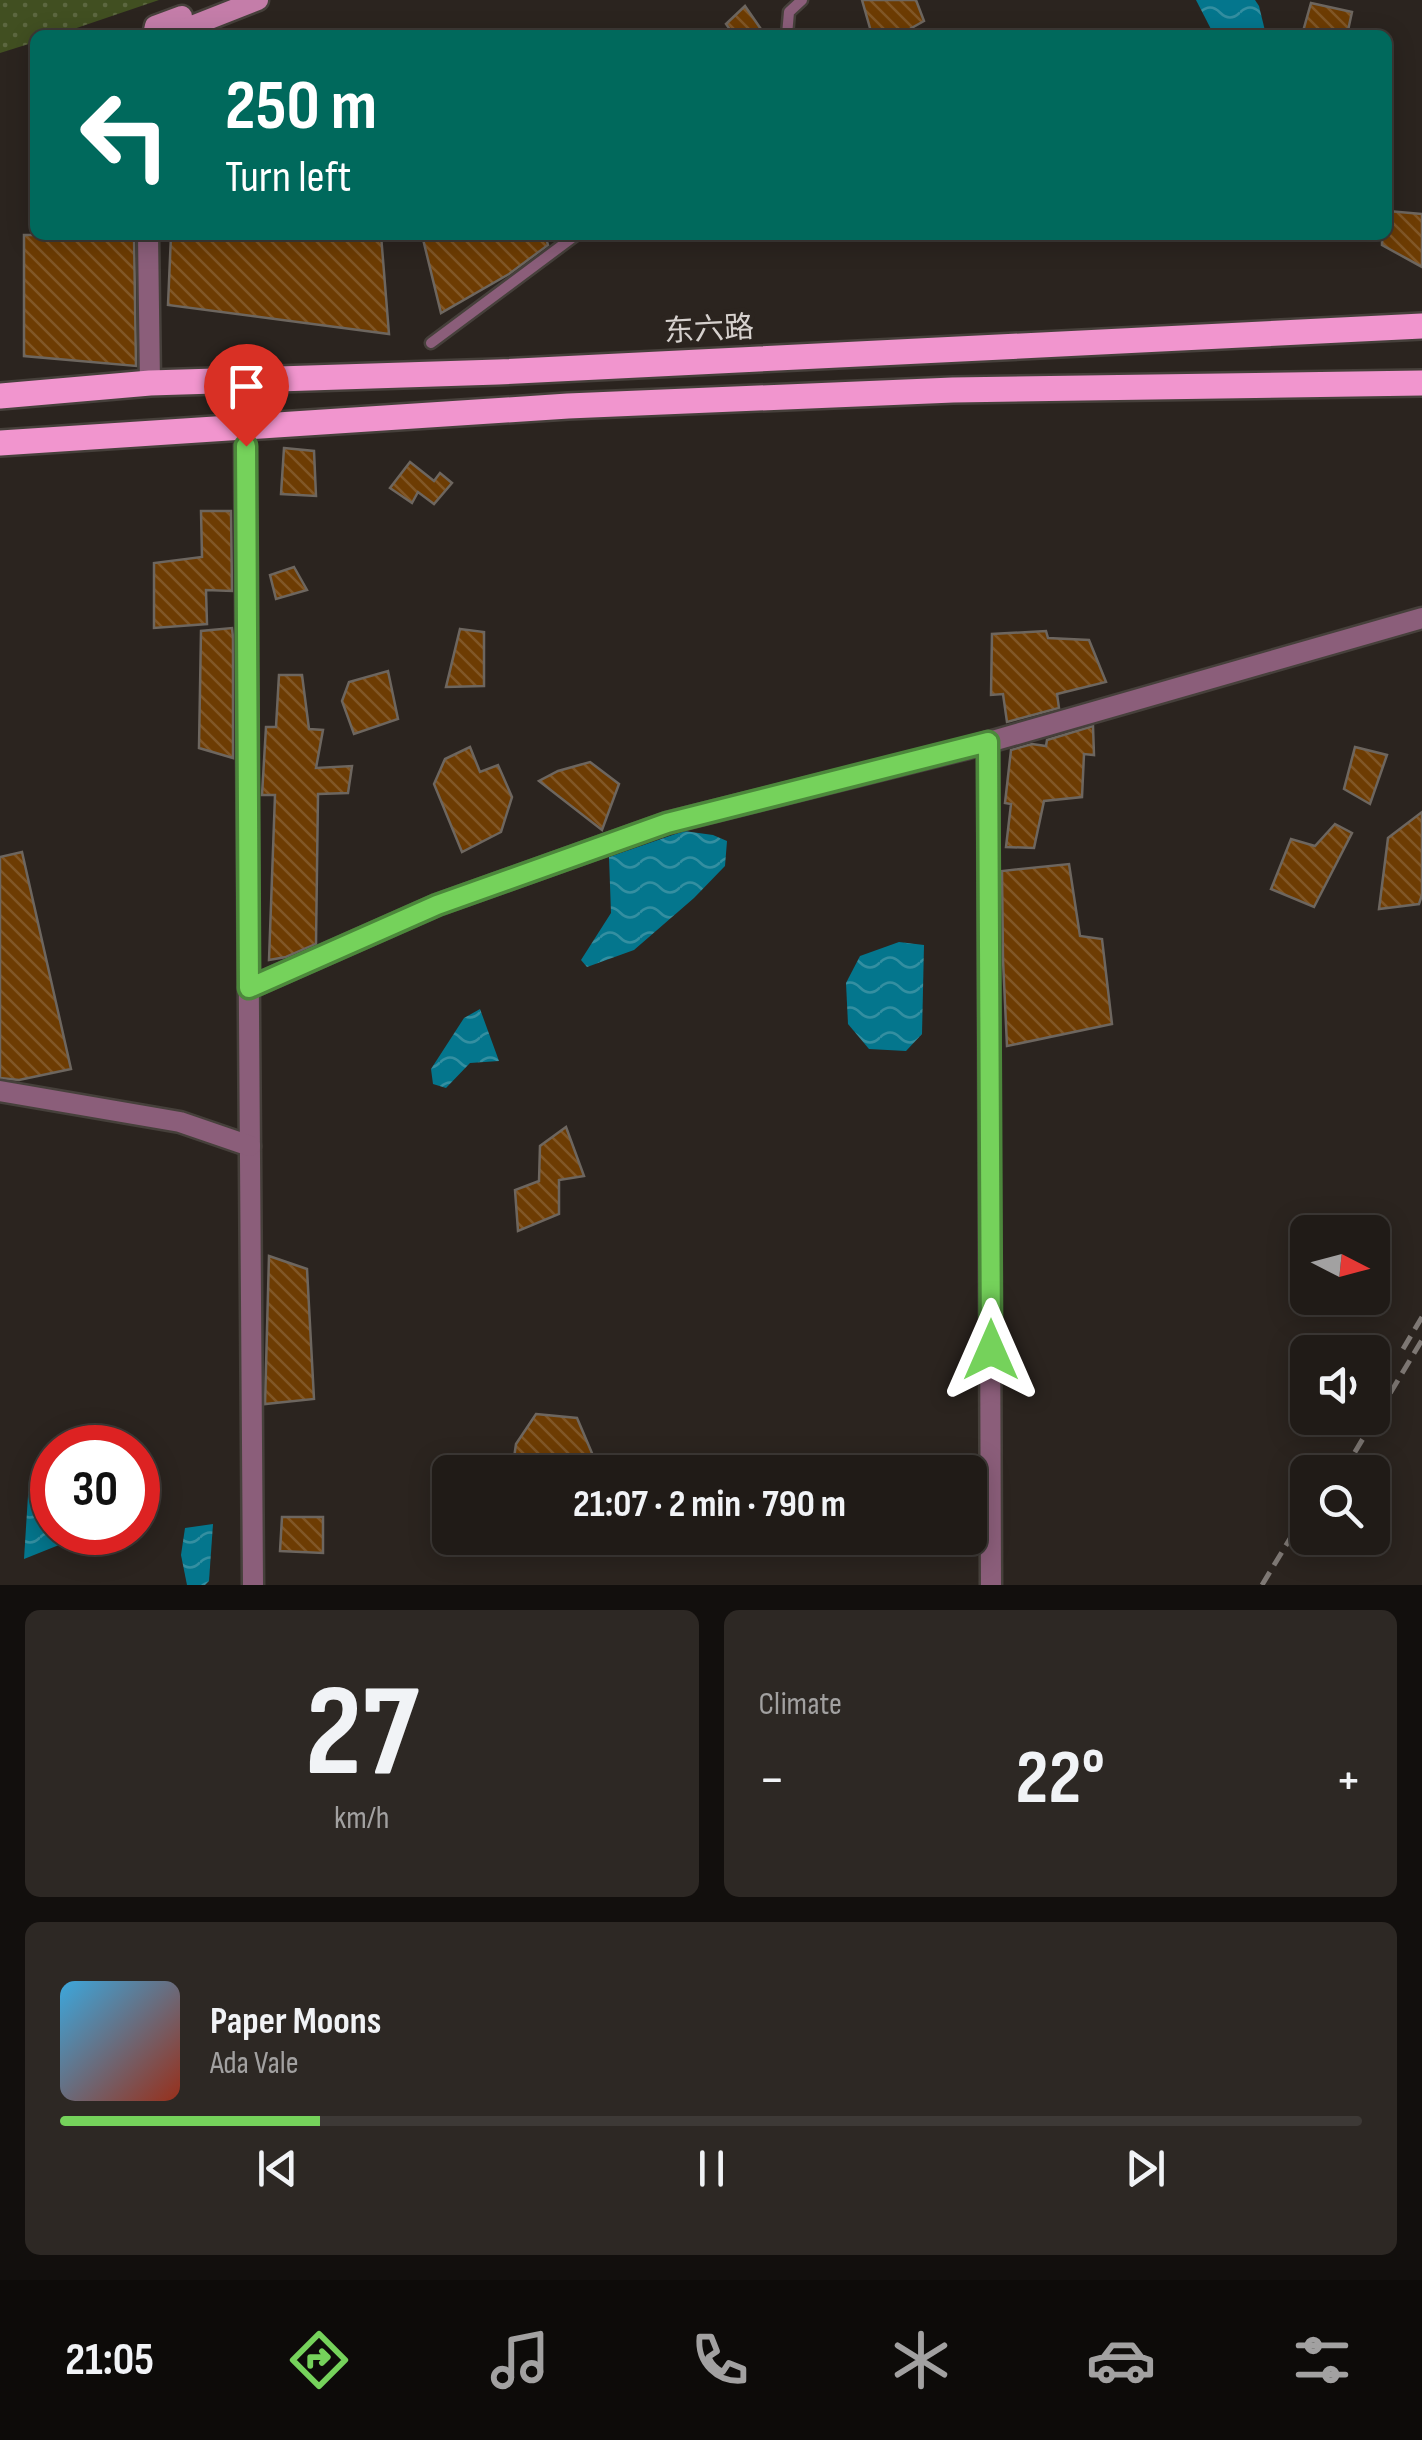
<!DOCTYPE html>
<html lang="en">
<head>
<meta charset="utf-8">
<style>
  body { margin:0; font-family:"Sofia Sans Condensed","Noto Sans SC",sans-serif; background:#2d2824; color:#f1f3f6; height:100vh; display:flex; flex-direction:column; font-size:38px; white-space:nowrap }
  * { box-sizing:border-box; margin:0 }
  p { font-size:32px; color:#a2a1a1 }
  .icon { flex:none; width:55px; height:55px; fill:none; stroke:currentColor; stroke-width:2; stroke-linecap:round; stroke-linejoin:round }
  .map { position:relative; height:1585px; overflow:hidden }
  .side { display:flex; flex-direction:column; gap:25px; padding:25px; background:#120f0d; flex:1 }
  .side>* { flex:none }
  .guide { position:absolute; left:30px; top:30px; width:1362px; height:210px; border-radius:15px; box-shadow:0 5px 25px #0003,0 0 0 2px #3d3936; background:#00695c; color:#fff; overflow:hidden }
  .needle { width:65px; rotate:96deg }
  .buttons { position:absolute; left:1290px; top:1215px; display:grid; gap:20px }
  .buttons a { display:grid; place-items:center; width:100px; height:100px; border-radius:15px; background:#201b17; box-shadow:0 5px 25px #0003,0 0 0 2px #3d3936; font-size:50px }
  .speed { position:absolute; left:30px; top:1425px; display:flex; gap:20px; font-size:50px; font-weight:700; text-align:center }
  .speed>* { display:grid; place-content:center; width:130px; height:130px; border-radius:50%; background:#201b17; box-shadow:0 5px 25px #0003,0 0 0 2px #3d3936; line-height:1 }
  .speed .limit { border:15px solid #d22; background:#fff; color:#111 }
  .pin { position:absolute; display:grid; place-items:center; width:85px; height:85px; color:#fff; margin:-102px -42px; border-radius:50% 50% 50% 0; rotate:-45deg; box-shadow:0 0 10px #0007 }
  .pin .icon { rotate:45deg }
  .me { position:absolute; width:110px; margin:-55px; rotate:0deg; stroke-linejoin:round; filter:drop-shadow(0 0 8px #0008) }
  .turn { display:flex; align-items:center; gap:35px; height:210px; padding:0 30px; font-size:45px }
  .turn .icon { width:130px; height:130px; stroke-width:2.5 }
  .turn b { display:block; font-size:70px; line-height:85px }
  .big { font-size:75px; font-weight:700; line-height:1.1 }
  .side .tile { flex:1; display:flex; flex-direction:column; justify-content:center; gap:15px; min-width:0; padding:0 35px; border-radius:15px; background:#2d2824 }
  .side .dial { align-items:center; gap:0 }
  .dial b { font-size:130px; line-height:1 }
  .song { display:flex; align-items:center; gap:30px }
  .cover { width:120px; height:120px; border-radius:15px; background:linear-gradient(135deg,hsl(200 70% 55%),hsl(10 70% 35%)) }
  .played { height:10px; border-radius:5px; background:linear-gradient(90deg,#75d25b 20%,#3d3936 20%) }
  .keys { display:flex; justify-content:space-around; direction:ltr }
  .heat { display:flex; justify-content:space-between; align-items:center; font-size:55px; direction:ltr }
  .side .tiles { flex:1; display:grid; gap:25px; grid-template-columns:1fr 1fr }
  .tile:last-child { grid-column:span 2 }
  .trip { position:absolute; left:432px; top:1455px; width:555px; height:100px; border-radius:15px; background:#201b17; box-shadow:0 5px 25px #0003,0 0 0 2px #3d3936; font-weight:700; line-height:100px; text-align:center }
  .tabs { display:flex; height:160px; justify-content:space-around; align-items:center; background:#0d0b09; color:#a2a1a1 }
  .tabs .icon { width:70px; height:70px }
  .tabs .current { color:#75d25b }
  .tabs b { font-size:45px; color:#f1f3f6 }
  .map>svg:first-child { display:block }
</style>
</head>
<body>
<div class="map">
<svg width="1422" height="1585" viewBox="0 0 1422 1585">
  <defs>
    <pattern id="park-dots" width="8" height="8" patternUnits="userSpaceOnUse" patternTransform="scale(2.5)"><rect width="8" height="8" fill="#414f21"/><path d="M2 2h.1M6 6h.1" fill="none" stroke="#5c6740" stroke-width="1.8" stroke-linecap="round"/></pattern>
    <pattern id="water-waves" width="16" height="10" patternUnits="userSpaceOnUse" patternTransform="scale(2.5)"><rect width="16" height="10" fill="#04768d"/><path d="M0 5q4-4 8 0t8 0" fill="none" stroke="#348fa1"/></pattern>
    <pattern id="building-back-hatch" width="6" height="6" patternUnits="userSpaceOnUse" patternTransform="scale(2.5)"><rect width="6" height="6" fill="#6d3c03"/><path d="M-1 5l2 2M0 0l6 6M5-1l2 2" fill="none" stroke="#815727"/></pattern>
  </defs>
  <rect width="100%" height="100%" fill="#2b241f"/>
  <polygon fill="url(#park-dots)" points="0,0 159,0 56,35 35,35 35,42 0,53"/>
  <g fill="url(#water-waves)">
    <polygon points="1196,0 1255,0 1259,6 1266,35 1214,35"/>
    <polygon points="684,831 713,835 727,841 725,866 694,898 634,950 587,967 581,960 611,913 609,857"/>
    <polygon points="899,942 924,945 922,1034 906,1051 869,1049 848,1024 846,983 860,956"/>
    <polygon points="480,1009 499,1061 470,1063 446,1088 433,1084 431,1069 464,1018"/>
    <polygon points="52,1477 52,1532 60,1533 59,1545 24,1559 29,1480"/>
    <polygon points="213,1524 209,1581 205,1585 187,1585 181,1555 185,1528"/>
  </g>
  <g fill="url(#building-back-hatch)" stroke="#6d665f" stroke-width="2.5">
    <polygon points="862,0 916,0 924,21 899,35 872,35"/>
    <polygon points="1311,3 1352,12 1347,35 1302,35"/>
    <polygon points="745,6 765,35 734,35 726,24"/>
    <polygon points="1388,211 1422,214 1422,267 1382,245 1382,235 1388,235"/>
    <polygon points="24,235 134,235 136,366 24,356"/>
    <polygon points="171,235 381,235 389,334 168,305"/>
    <polygon points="422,235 545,235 548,245 509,274 441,313"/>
    <polygon points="284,448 314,451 316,496 281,494"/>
    <polygon points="410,462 434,481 440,473 452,483 434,504 418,492 412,503 390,488"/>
    <polygon points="201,511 231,511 232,591 206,590 207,624 154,628 154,563 202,557"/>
    <polygon points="294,567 307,590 276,599 270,575"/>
    <polygon points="232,628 233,637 233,758 199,748 201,631"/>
    <polygon points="460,629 484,632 484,686 446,687"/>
    <polygon points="1046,631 1048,638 1089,640 1106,682 1057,694 1059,708 1007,722 1003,694 991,695 992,634"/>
    <polygon points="388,671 398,719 354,734 342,701 349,682"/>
    <polygon points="279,675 302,675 309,729 323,730 316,768 352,766 348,793 318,794 316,944 286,957 269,960 275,795 262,795 266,727 276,727"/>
    <polygon points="1093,726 1094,755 1084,754 1082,797 1044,801 1034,848 1006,847 1011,804 1005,803 1011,750 1032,744 1046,746 1047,740"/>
    <polygon points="470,747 480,772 498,765 512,797 501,832 462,852 434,784 445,759"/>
    <polygon points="1355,747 1387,755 1370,804 1344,789"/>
    <polygon points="590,762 619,784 602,830 539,781 558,771"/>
    <polygon points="1422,812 1422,895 1419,904 1379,909 1388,838"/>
    <polygon points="1335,824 1352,833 1314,907 1271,889 1291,839 1315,846"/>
    <polygon points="22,852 71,1069 19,1080 0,1078 0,857"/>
    <polygon points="1069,864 1080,936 1102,939 1112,1024 1007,1046 1003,960 1002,871"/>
    <polygon points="566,1127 584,1176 559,1180 559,1214 518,1231 515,1190 539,1181 540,1146"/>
    <polygon points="269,1256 307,1269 314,1399 265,1404"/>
    <polygon points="536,1414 577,1418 600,1472 512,1472 516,1444"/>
    <polygon points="282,1517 323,1517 323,1553 280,1551"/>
  </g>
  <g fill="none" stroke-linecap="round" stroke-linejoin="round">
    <defs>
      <g id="lane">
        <polyline points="787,35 789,12 802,0"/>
        <polyline points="431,343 576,235"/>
      </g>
      <g id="street">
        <polyline points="148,235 150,383"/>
        <polyline points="245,446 253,1585"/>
        <polyline points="988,742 991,1585"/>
        <polyline points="249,988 437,905 667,823 968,748 1422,618"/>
        <polyline points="0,1091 180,1122 250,1146"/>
      </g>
      <g id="secondary">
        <polyline points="153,35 155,26 182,16"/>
        <polyline points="169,35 258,0"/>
      </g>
      <g id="primary">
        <polyline points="0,396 150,383 498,372 1422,326"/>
        <polyline points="0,443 568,406 953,390 1422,383"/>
      </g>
    </defs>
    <use href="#lane" stroke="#46403b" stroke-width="15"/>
    <use href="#street" stroke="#46403b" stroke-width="25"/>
    <use href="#secondary" stroke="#46403b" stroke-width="25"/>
    <use href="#primary" stroke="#46403b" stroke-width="30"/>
    <use href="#lane" stroke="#8b5e7a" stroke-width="10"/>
    <use href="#street" stroke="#8b5e7a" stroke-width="20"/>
    <use href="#secondary" stroke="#c47da9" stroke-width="20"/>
    <use href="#primary" stroke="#f195ce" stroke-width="25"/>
    <g stroke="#7e7874" stroke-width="5" stroke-dasharray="15 8" stroke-linecap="butt">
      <polyline points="1403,1349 1422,1317"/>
      <polyline points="1343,1472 1422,1340"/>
      <polyline points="1262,1585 1308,1509"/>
    </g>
  </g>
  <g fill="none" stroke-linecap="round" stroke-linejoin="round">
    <defs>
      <polyline id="route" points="246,446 249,988 437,905 667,823 988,742 991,1350"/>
    </defs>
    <use href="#route" stroke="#4c883b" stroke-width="25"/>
    <use href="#route" stroke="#75d25b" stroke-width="18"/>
  </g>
  <g text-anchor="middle" stroke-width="10" stroke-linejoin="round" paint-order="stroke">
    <g font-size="30" fill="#d6d1ce" stroke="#2b241f">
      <text transform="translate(709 329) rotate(-3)" y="10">东六路</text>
    </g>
  </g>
</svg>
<div class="buttons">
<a><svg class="needle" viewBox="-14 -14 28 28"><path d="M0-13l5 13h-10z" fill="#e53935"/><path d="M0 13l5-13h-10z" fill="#a2a1a1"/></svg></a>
<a><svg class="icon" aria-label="sound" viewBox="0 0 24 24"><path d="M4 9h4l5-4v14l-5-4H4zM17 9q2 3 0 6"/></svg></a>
<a><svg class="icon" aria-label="search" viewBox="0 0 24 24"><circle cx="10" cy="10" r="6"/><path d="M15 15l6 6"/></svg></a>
</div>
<div class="speed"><div class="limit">30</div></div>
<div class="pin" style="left:246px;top:446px;background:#d93025"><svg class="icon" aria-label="arrive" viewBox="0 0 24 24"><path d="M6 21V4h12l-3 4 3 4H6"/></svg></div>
<svg class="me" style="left:991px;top:1350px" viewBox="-20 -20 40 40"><path d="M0-17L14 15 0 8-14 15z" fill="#75d25b" stroke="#fff" stroke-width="4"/></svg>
<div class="trip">21:07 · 2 min · 790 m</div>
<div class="guide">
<div class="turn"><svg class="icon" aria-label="left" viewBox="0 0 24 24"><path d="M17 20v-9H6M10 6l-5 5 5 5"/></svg><div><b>250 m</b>Turn left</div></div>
</div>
</div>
<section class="side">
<div class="tiles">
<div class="tile dial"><b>27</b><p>km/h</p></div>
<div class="tile"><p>Climate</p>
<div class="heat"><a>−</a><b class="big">22°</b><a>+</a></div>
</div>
<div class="tile">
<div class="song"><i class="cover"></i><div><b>Paper Moons</b><p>Ada Vale</p></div></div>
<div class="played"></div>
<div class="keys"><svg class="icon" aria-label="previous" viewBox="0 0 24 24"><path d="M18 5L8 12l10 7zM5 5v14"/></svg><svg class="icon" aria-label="pause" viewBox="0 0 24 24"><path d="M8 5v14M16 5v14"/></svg><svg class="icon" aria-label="next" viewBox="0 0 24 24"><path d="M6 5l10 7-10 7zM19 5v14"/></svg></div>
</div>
</div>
</section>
<nav class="tabs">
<b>21:05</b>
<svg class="icon current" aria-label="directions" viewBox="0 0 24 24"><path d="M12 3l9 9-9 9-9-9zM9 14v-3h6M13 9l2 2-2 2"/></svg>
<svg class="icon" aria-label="music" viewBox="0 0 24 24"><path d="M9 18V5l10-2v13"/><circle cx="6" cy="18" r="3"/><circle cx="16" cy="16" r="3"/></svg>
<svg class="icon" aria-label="phone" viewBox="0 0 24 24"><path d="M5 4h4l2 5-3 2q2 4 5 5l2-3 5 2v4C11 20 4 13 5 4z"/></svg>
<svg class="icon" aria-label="climate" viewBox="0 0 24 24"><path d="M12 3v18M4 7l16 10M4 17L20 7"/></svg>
<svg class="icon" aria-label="car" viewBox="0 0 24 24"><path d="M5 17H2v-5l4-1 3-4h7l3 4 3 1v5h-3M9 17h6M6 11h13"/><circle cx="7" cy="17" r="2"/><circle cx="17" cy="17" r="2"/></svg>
<svg class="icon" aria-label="filters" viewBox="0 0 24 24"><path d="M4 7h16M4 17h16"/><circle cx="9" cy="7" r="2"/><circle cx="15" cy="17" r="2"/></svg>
</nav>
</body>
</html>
